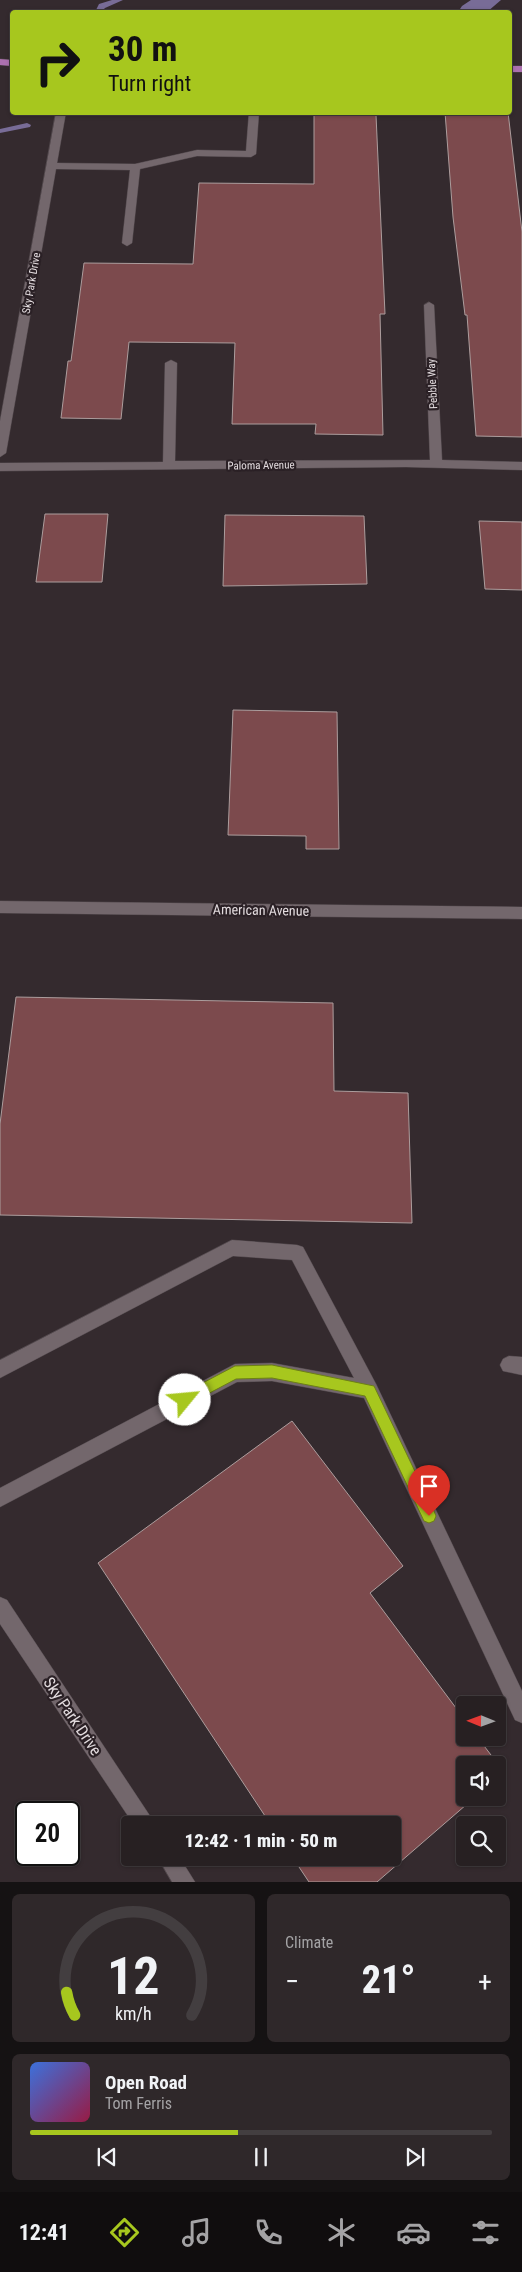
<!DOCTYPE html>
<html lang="en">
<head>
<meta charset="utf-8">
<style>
  body { margin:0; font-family:"Roboto Condensed",sans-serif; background:#2f282a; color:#f1f3f6; height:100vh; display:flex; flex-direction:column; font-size:19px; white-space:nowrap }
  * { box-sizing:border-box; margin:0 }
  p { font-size:16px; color:#a4a3a5 }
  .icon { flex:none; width:28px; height:28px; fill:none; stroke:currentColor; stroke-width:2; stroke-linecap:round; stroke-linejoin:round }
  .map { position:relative; height:1882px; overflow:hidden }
  .side { display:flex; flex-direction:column; gap:12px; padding:12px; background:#151213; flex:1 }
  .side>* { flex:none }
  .hud { position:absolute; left:10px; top:10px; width:502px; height:105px; border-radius:5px; box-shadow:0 1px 4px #0004,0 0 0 1px #433e40; background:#a7c71e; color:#111; overflow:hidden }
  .needle { width:32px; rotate:271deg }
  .buttons { position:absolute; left:456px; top:1696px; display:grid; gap:10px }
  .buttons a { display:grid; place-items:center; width:50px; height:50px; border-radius:5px; background:#272022; box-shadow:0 1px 4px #0004,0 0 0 1px #433e40; font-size:25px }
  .speed { position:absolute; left:15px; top:1801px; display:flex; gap:10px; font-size:25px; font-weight:700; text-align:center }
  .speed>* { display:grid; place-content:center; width:65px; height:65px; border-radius:50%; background:#272022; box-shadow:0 1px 4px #0004,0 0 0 1px #433e40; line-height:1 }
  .speed .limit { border:2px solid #111; border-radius:8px; background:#fff; color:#111 }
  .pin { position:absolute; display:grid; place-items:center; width:42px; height:42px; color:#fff; margin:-51px -21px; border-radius:50% 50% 50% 0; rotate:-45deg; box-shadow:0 0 5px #0007 }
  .pin .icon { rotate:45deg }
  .me { position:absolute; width:55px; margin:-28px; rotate:62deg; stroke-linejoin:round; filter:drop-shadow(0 0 4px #0008) }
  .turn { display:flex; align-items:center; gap:18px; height:105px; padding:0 15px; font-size:22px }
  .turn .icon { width:65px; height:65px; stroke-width:2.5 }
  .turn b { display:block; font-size:35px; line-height:42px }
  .big { font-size:38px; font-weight:800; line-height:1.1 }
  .side .card { flex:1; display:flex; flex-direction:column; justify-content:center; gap:8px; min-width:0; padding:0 18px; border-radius:8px; background:#2f282a }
  .side .dial { align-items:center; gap:0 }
  .dial svg { height:130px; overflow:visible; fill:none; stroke:#433e40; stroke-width:7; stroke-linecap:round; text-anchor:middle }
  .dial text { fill:#f1f3f6; stroke:none }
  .song { display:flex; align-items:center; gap:15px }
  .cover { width:60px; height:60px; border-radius:8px; background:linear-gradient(135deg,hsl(220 70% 55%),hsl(340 70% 35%)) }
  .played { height:5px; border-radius:2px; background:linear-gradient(90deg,#a7c71e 45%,#433e40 45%) }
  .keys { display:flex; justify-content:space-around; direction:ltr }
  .heat { display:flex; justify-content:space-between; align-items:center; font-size:28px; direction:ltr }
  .side .tiles { flex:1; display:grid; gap:12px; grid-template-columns:1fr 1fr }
  .card:last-child { grid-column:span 2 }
  .trip { position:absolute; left:121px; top:1816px; width:280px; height:50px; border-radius:5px; background:#272022; box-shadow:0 1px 4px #0004,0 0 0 1px #433e40; font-weight:800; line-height:50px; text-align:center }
  .tab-bar { display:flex; height:80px; justify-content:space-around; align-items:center; background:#100d0e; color:#a4a3a5 }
  .tab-bar .icon { width:35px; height:35px }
  .tab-bar .current { color:#a7c71e }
  .tab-bar b { font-size:22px; color:#f1f3f6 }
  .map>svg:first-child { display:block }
</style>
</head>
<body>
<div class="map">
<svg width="522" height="1882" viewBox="0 0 522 1882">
  <rect width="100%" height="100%" fill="#342a2e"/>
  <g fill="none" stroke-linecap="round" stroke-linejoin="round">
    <g fill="#786c97" fill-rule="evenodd">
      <polygon points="112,0 123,0 105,8 101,12 95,12 99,4"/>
      <polygon points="27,123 31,125 30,127 0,133 0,129"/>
    </g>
    <polygon fill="#786c97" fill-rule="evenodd" points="471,0 501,0 487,12 458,12 462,6"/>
  </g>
  <g fill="#7c4a4d" stroke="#ac9d9d">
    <polygon points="314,112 370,112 370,115 376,115 385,314 380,314 383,435 315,434 316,424 232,424 235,343 129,342 121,419 61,418 68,361 71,361 84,263 193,264 199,183 314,184"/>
    <polygon points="445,112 508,112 522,232 522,437 476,436 467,315 465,315 453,217"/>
    <polygon points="45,514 108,514 102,582 36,582"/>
    <polygon points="225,515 364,516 367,584 223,586"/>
    <polygon points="479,521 522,522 522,590 485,589"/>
    <polygon points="233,710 337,712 339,849 306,849 306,836 228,835"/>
    <polygon points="16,997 333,1003 334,1091 408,1093 412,1223 0,1215 0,1124"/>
    <polygon points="292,1421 403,1566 370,1593 465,1720 465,1738 478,1738 504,1772 498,1777 498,1765 465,1765 465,1798 474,1798 377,1882 309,1882 293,1858 392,1858 392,1825 271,1825 98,1563"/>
  </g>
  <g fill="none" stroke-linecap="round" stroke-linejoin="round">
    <defs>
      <g id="minor">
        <polygon points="56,112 66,112 57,163 135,164 197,150 246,151 249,112 259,112 256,154 251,157 197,156 140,169 132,243 127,246 122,243 130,170 56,169 6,453 0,457 0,421"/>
        <polygon points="429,302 434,305 442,460 522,462 522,470 406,467 0,471 0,463 163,462 165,363 171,360 177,363 175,461 430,460 424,305"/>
        <polygon points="0,901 522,907 522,919 0,913"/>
        <polygon points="232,1240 297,1245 303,1247 376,1384 522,1691 522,1723 515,1720 364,1398 272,1381 237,1382 0,1507 0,1488 235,1364 272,1363 354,1378 292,1260 233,1256 0,1378 0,1360"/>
        <polygon points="509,1356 522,1357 522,1375 503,1371 500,1365 503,1359"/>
        <polygon points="0,1597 7,1600 156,1825 134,1825 0,1624"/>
        <polygon points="158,1858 180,1858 195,1882 172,1882"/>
      </g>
      <g id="major">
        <polygon points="0,59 12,60 12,66 0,65"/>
        <rect x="510" y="66" width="12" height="6"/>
      </g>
    </defs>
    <use href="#minor" stroke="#50474b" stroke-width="1"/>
    <use href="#major" stroke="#50474b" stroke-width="1"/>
    <use href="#minor" fill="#73676c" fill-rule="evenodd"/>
    <use href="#major" fill="#ac71af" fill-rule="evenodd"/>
  </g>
  <polygon fill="#a7c71e" stroke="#6d8114" points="272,1365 374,1386 434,1511 436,1516 434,1521 429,1523 424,1521 365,1396 272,1378 236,1379 185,1406 180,1404 178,1400 180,1395 235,1366"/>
  <g text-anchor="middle" stroke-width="4.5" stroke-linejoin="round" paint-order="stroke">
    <g font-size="11" fill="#e3dcdf" stroke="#2a2025">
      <text transform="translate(31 283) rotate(-80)" y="4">Sky Park Drive</text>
      <text transform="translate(432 384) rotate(-93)" y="4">Pebble Way</text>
      <text transform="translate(261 465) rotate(-1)" y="4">Paloma Avenue</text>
    </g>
    <g font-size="14" fill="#e3dcdf" stroke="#2a2025">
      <text transform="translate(261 910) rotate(1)" y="5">American Avenue</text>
    </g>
    <g font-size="16" fill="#e3dcdf" stroke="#2a2025">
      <text transform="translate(73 1716) rotate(56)" y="6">Sky Park Drive</text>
    </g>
  </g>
</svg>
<div class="buttons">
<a><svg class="needle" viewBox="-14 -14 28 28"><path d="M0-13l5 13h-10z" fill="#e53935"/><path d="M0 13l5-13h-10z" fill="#a4a3a5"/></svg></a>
<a><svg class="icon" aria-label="sound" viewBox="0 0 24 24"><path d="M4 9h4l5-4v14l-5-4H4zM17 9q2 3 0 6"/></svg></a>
<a><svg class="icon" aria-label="search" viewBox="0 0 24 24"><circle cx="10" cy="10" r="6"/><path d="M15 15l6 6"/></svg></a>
</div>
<div class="speed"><div class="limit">20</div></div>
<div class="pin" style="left:429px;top:1516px;background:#d93025"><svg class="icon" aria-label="arrive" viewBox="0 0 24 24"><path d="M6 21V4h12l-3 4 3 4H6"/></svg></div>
<svg class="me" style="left:185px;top:1400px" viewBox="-20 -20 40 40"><circle r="19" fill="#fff"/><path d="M0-13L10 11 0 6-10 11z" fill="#a7c71e"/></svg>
<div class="trip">12:42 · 1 min · 50 m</div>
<div class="hud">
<div class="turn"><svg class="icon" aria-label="right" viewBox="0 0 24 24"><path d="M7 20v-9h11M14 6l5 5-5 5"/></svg><div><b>30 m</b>Turn right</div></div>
</div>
</div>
<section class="side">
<div class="tiles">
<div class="card dial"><svg viewBox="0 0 100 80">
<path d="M14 69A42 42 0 1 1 86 69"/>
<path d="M14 69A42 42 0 0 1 9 55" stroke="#a7c71e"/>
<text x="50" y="56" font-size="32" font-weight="700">12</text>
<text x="50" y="72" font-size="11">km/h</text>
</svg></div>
<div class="card"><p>Climate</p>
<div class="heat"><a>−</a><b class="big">21°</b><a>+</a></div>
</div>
<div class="card">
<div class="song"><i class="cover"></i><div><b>Open Road</b><p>Tom Ferris</p></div></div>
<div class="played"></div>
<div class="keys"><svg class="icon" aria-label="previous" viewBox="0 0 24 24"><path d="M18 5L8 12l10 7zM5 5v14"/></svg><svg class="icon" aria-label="pause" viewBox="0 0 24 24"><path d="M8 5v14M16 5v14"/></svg><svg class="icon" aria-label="next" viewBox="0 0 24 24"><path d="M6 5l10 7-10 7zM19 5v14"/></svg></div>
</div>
</div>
</section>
<nav class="tab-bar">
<b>12:41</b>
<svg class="icon current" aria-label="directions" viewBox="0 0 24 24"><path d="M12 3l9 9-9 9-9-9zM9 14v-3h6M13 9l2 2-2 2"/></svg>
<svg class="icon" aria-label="music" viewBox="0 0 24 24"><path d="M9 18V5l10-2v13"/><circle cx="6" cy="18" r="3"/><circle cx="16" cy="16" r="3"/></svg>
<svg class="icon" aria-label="phone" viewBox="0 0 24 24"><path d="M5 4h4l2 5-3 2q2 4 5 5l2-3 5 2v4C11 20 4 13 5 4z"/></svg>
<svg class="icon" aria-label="climate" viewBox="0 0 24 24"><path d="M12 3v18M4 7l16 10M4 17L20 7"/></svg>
<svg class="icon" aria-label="car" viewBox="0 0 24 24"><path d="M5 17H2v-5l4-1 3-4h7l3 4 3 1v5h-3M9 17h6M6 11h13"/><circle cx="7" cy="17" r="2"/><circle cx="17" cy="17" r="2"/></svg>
<svg class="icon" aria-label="filters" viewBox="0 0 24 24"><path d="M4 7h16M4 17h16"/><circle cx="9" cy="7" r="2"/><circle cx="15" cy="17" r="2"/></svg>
</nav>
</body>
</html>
